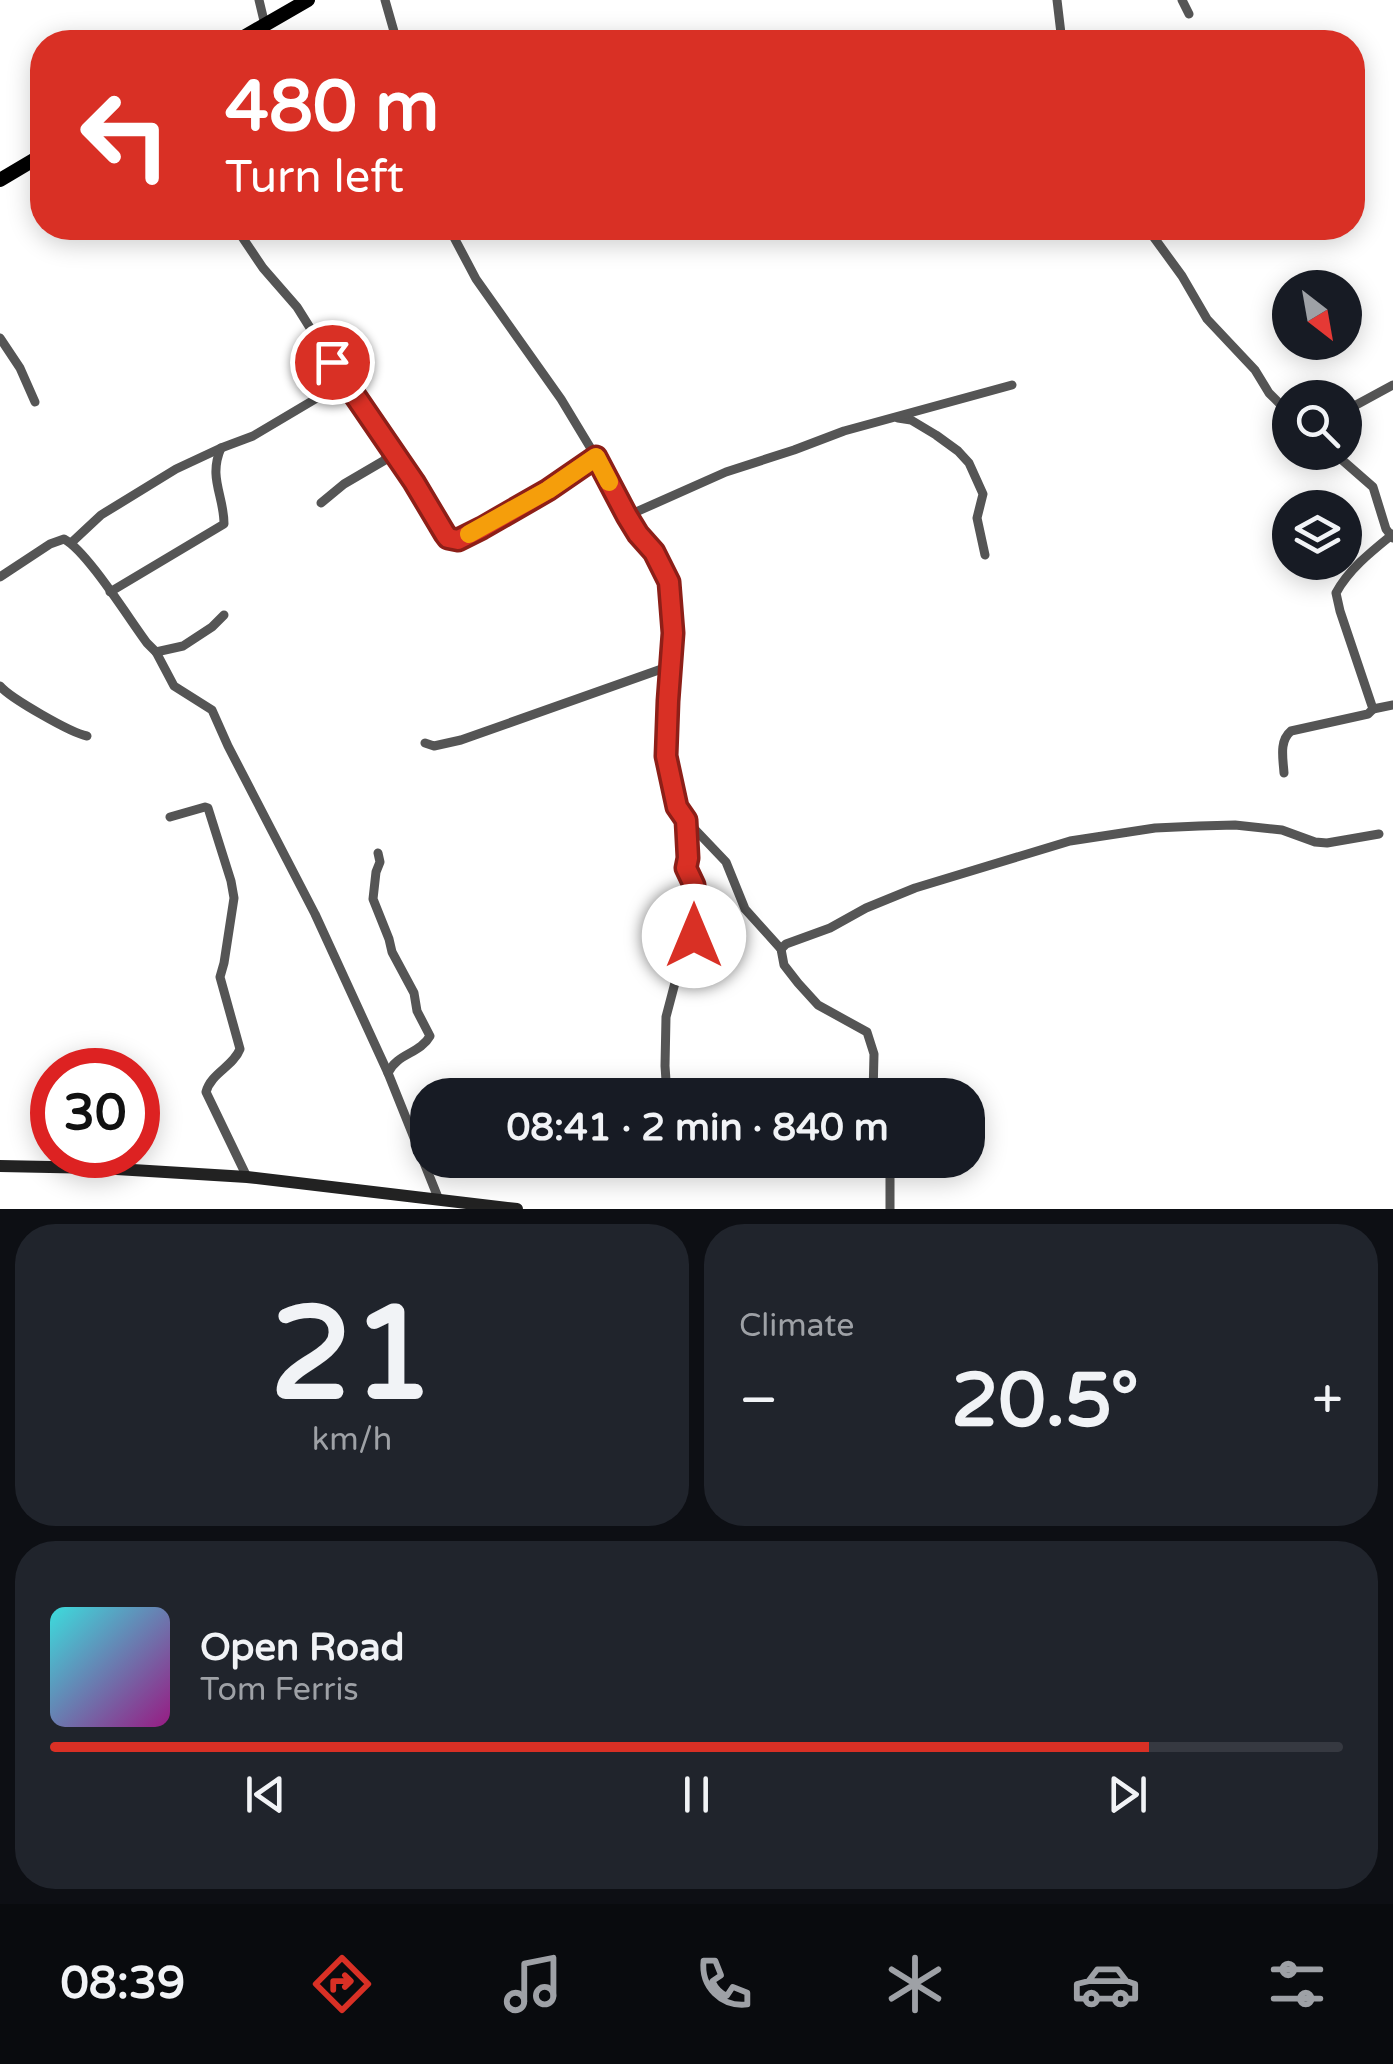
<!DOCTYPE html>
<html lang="en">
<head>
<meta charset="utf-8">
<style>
  body { margin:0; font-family:"Varela Round",sans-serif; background:#20242c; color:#f1f3f6; height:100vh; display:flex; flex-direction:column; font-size:38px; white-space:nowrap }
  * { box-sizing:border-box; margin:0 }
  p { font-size:32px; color:#9ea1a6 }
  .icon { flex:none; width:55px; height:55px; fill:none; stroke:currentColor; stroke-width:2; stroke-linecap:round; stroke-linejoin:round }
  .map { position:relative; height:1209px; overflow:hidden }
  .sheet { display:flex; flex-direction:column; gap:15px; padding:15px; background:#0d0f14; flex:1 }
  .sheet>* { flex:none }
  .top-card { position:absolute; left:30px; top:30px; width:1335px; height:210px; border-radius:40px; box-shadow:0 5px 25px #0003; background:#d93025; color:#fff; overflow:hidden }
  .needle { width:65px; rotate:149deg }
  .controls { position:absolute; left:1272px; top:270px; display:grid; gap:20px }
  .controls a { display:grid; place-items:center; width:90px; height:90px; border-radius:50%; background:#171b24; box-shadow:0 5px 25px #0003; font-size:50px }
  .speed { position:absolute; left:30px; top:1048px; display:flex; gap:20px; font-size:50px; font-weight:700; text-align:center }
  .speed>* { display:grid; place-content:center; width:130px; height:130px; border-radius:50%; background:#171b24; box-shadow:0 5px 25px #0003; line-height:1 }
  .speed .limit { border:15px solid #d22; background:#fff; color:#111 }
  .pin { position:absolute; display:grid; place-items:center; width:85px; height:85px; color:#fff; margin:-42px; border:5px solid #fff; border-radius:50%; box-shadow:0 2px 10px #0007 }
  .me { position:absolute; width:110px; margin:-55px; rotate:0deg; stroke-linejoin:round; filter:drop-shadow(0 0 8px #0008) }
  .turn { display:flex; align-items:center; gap:35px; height:210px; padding:0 30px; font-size:45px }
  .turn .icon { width:130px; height:130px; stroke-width:2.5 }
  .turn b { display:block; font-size:70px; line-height:85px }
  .big { font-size:75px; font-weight:700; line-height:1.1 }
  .sheet .tile { flex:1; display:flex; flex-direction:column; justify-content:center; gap:15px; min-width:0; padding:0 35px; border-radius:40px; background:#20242c }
  .sheet .dial { align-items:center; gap:0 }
  .dial b { font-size:130px; line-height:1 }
  .song { display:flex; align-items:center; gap:30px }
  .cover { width:120px; height:120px; border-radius:15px; background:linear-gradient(135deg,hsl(180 70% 55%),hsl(310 70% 35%)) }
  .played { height:10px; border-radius:5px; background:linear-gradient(90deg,#d93025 85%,#363941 85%) }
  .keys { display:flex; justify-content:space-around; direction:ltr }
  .heat { display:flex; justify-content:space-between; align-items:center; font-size:55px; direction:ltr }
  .sheet .tiles { flex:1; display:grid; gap:15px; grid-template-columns:1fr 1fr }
  .tile:last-child { grid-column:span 2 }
  .trip { position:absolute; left:410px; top:1078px; width:575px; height:100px; border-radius:40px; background:#171b24; box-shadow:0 5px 25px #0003; font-weight:700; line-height:100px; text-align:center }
  .dock { display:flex; height:160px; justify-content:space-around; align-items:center; background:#090b0e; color:#9ea1a6 }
  .dock .icon { width:70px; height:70px }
  .dock .active { color:#d93025 }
  .dock b { font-size:45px; color:#f1f3f6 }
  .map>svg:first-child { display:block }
</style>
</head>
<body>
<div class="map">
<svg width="1393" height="1209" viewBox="0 0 1393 1209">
  <rect width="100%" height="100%" fill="#fff"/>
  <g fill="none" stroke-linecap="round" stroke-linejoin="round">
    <g stroke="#555" stroke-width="9">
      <polyline points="259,0 265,25"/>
      <polyline points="385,0 397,42"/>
      <polyline points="1057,0 1062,42"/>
      <polyline points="1182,0 1189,14"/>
      <polyline points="236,228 263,268 297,307 344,382 389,445 385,460 344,484 321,503"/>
      <polyline points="449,228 476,279 561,399 596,457 627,516 638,534 654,552 669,582 673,633 666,756 677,807 686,820 726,862 745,909 781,949 784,965 798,983 818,1005 867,1032 874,1054 873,1095"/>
      <polyline points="1147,228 1182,276 1207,319 1255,370 1269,393 1290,414"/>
      <polyline points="0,338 20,368 35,402"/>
      <polyline points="1345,411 1393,385"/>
      <polyline points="898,418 911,420 936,435 958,451 969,463 983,494 977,518 985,555"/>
      <polyline points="389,445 445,534 448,538 458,540 548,490 596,457"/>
      <polyline points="1333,452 1373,487 1386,529 1393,538"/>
      <polyline points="627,516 726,472 794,450 844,431 1012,385"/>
      <polyline points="71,543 101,515 176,469 221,448 253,436 344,382"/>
      <path d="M0 577 50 544 64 539C87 551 129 619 147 643L156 652 183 646 212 627 224 615"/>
      <path d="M110 592 224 524C224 495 208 478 221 448"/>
      <polyline points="156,652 174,686 212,710 228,746 315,914 388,1073"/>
      <path d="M0 686C10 698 71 733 87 736"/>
      <polyline points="1373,709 1393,705"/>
      <polyline points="425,743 434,746 461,740 670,666"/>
      <path d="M1284 773C1283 758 1279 741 1291 731L1368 714 1373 709 1340 611 1336 593C1349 569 1372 551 1393 534"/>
      <path d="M170 817 205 807 208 808 231 881 234 898 224 963 220 977 240 1049C233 1067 211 1073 206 1092L247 1177"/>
      <path d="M378 853 380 862 376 872 373 899 389 939 392 952 414 993 417 1011 430 1036C420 1054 397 1053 388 1073L439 1200"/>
      <polyline points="781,949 786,944 830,928 866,908 915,888 1070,841 1155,828 1199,826 1235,825 1282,830 1315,842 1327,843 1379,834"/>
      <polyline points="667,1095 665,1066 666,1017 676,979 693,947 697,926 694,885 686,868 686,823"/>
      <polyline points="890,1209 890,1160"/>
    </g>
    <polyline stroke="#222" stroke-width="12" points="0,1166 100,1168 247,1177 517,1209"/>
    <g stroke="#000" stroke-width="14">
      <polyline points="235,42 308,0"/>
      <polyline points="0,180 42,155"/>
    </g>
  </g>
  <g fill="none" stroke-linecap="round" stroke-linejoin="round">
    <defs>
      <polyline id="route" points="332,362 414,482 445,534 448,538 458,540 482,528 548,490 596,457 627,516 638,534 654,552 669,582 673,633 668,701 666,756 677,807 686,820 688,858 686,868 694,885 697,926 694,936"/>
    </defs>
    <use href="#route" stroke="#8d1f18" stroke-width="25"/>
    <use href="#route" stroke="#d93025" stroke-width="18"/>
    <polyline stroke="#f59e0b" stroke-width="18" points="469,534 548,490 596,457 609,482"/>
  </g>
</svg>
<div class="controls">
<a><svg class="needle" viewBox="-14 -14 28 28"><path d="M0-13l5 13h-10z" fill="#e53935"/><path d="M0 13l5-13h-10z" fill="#9ea1a6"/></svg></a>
<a><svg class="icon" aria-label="search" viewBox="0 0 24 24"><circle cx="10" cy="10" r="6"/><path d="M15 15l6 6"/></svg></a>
<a><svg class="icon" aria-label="layers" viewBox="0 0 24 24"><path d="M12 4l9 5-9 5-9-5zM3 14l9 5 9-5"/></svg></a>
</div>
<div class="speed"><div class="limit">30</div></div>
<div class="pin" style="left:332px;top:362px;background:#d93025"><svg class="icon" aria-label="arrive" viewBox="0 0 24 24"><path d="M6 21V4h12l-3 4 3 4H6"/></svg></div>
<svg class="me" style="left:694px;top:936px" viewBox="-20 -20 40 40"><circle r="19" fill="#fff"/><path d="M0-13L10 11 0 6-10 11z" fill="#d93025"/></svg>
<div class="trip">08:41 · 2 min · 840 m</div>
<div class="top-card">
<div class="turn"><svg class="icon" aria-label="left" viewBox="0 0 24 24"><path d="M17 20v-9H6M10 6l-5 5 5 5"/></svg><div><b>480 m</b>Turn left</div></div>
</div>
</div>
<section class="sheet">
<div class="tiles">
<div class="tile dial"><b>21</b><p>km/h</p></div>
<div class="tile"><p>Climate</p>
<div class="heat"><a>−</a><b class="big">20.5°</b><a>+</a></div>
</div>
<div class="tile">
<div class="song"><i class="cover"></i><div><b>Open Road</b><p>Tom Ferris</p></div></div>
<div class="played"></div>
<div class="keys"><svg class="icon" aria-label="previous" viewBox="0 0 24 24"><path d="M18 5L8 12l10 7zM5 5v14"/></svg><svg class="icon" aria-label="pause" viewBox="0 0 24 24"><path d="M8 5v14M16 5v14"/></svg><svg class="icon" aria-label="next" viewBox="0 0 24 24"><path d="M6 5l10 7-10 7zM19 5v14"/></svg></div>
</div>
</div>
</section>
<nav class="dock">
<b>08:39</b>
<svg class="icon active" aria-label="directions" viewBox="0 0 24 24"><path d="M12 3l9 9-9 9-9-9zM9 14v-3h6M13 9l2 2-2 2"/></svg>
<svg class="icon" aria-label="music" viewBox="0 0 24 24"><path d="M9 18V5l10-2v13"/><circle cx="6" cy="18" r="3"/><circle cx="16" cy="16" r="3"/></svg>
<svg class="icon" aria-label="phone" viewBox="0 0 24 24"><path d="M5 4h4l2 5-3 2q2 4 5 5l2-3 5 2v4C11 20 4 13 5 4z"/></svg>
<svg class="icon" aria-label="climate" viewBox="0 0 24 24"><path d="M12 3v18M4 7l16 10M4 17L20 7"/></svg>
<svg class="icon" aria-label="car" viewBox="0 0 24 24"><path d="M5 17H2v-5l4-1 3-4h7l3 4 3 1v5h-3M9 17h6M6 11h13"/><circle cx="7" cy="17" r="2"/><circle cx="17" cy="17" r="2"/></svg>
<svg class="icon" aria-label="filters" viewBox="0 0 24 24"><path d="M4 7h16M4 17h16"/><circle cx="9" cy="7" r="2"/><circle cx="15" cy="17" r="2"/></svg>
</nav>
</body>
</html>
